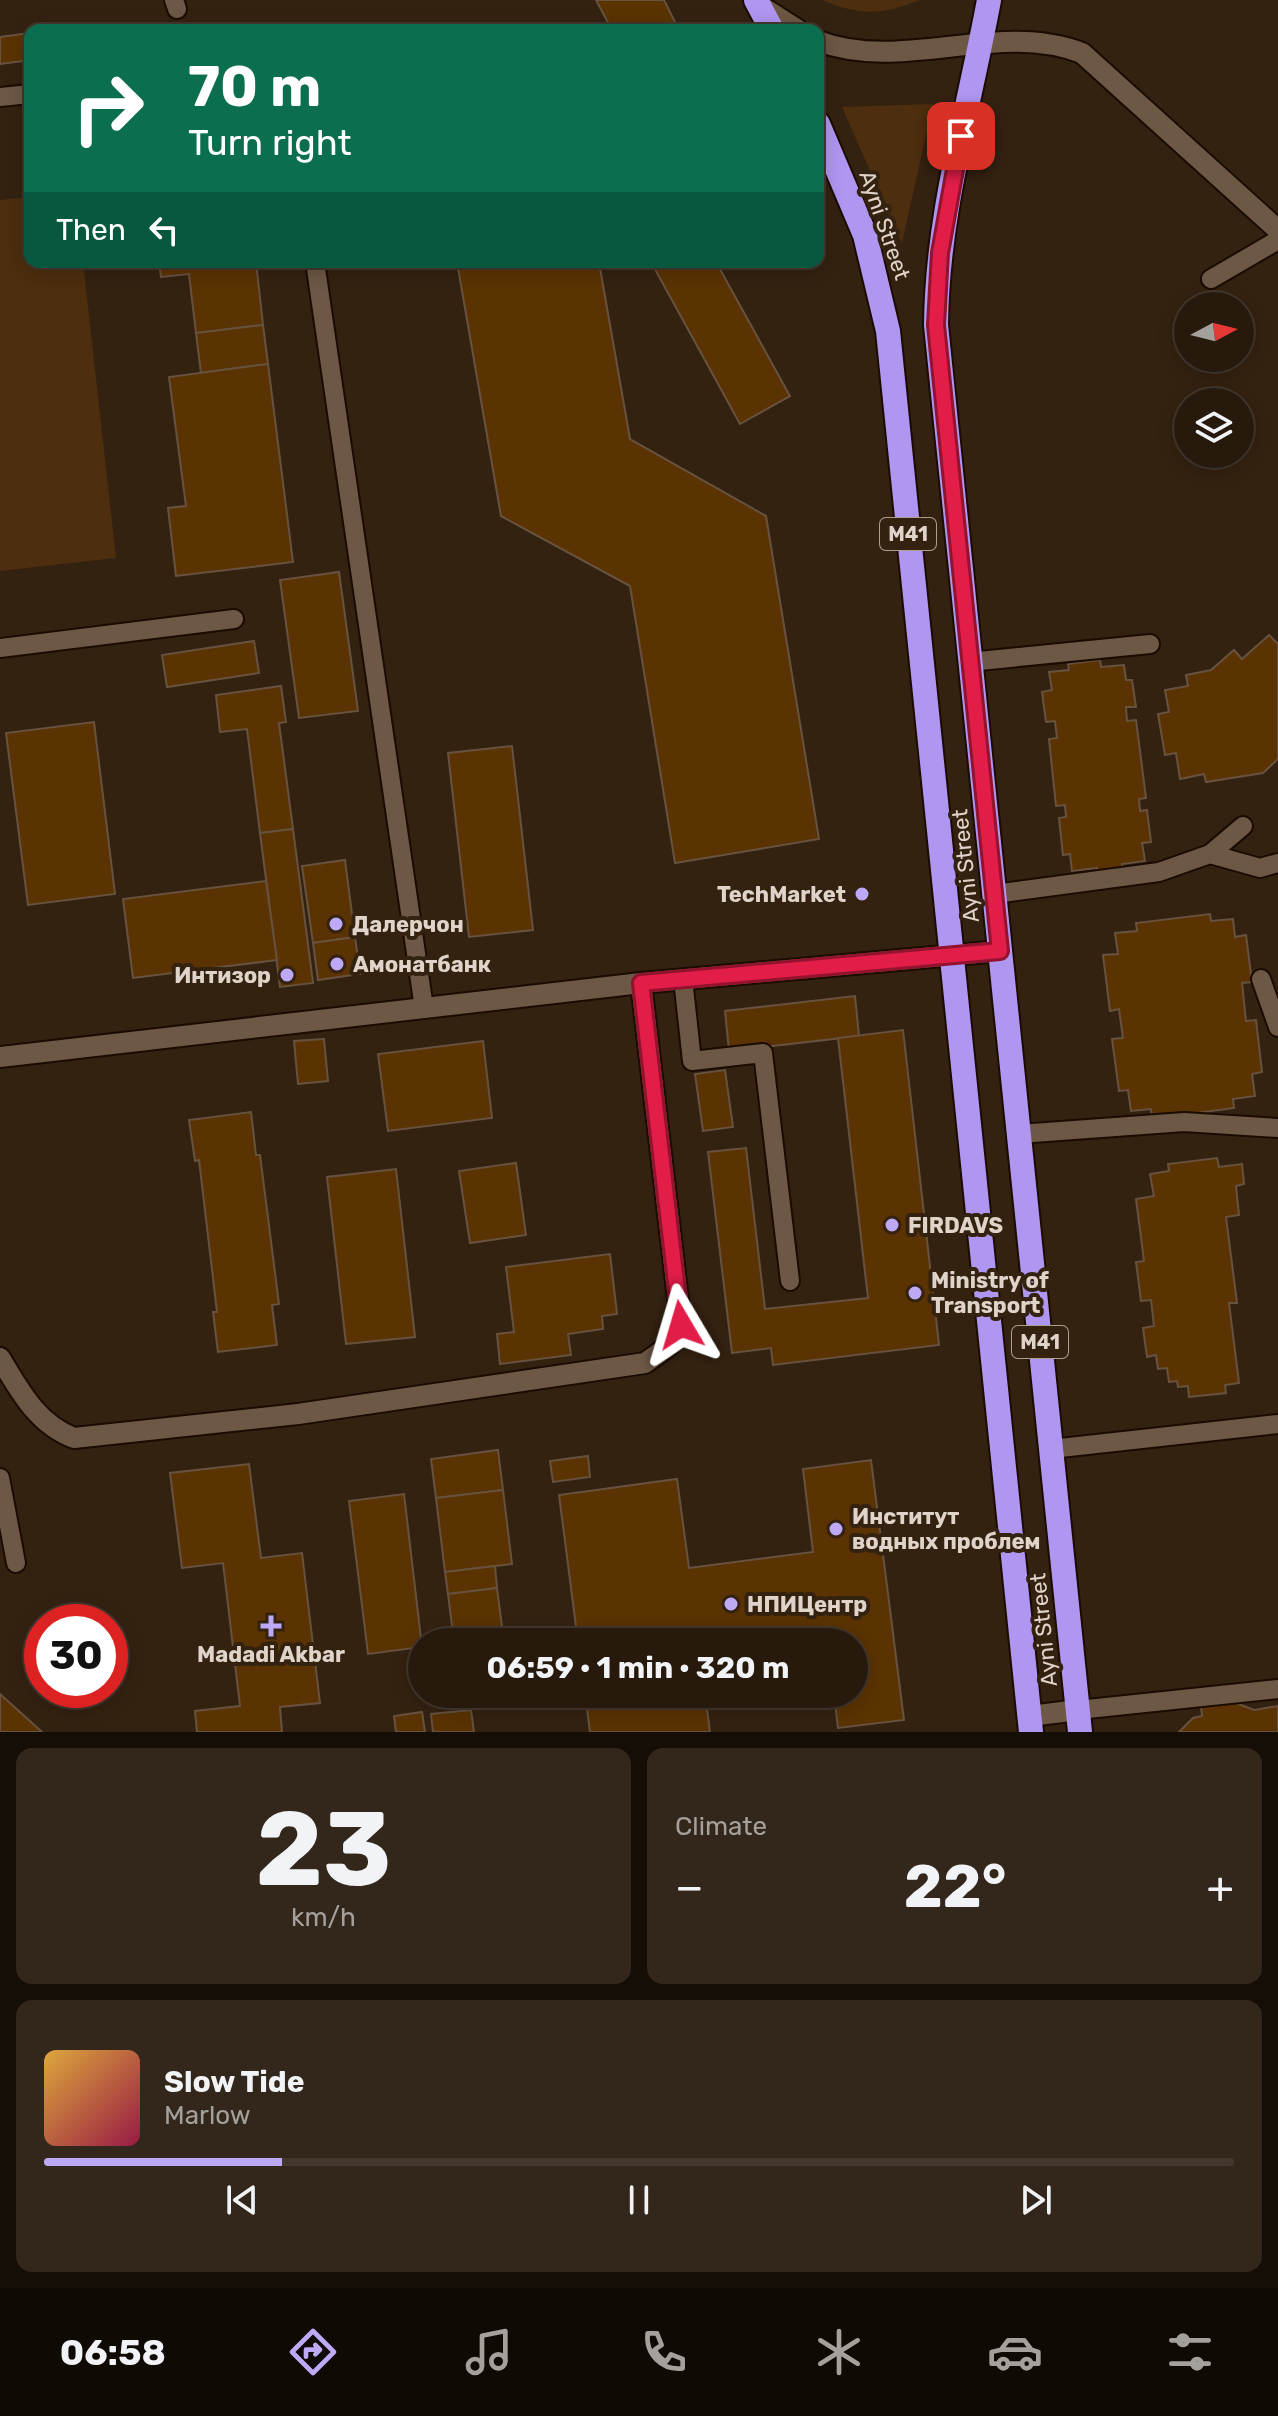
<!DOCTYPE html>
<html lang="en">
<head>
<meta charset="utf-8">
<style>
  body { margin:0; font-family:Rubik,sans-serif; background:#33271b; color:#f1f3f6; height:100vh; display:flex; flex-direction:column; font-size:30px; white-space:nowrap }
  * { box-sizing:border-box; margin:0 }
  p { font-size:26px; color:#a4a19d }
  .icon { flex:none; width:44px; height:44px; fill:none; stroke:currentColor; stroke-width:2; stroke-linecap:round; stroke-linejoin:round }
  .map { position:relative; height:1732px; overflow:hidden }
  .drawer { display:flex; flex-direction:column; gap:16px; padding:16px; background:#150e07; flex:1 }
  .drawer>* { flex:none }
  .banner { position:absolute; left:24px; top:24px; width:800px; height:244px; border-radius:16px; box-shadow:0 4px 20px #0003,0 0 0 2px #43382e; background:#0b6e4f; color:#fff; overflow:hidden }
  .needle { width:52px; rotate:83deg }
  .controls { position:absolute; left:1174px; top:292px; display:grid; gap:16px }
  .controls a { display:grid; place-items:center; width:80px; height:80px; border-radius:50%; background:#271a0d; box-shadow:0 4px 20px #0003,0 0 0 2px #43382e; font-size:40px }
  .speed { position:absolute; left:24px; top:1604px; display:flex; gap:16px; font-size:40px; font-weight:700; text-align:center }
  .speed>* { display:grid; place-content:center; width:104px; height:104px; border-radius:50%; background:#271a0d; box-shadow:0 4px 20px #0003,0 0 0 2px #43382e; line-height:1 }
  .speed .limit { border:12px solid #d22; background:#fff; color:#111 }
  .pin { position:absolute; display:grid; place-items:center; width:68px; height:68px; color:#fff; margin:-34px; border-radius:16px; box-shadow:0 4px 12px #0006 }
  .me { position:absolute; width:88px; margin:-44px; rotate:353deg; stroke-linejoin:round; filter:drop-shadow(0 0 6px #0008) }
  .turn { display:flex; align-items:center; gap:28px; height:168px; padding:0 32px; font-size:36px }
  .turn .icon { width:104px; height:104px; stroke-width:2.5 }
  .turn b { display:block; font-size:56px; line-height:68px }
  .then { display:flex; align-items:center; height:76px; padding:0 32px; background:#0003; gap:16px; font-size:30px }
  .big { font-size:60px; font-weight:700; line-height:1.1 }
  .drawer .tile { flex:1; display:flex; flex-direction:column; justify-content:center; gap:12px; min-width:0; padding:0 28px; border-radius:16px; background:#33271b }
  .drawer .dial { align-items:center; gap:0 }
  .dial b { font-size:104px; line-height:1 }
  .song { display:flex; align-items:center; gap:24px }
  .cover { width:96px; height:96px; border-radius:12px; background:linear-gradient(135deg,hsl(40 70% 55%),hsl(340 70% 35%)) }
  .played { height:8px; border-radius:4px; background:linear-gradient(90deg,#bda9f5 20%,#43382e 20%) }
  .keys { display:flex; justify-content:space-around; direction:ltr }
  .heat { display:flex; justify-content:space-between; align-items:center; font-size:44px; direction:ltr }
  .drawer .tiles { flex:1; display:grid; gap:16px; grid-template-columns:1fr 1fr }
  .tile:last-child { grid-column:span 2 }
  .trip { position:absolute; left:408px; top:1628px; width:460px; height:80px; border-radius:40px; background:#271a0d; box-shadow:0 4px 20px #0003,0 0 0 2px #43382e; font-weight:700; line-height:80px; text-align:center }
  .dock { display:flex; height:128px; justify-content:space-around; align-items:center; background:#100a05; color:#a4a19d }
  .dock .icon { width:56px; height:56px }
  .dock .current { color:#bda9f5 }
  .dock b { font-size:36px; color:#f1f3f6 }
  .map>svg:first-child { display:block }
</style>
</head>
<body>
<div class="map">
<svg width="1278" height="1732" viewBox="0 0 1278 1732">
  <rect width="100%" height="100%" fill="#342211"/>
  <g fill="#4d2e0e">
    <path d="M822 0H920C881 15 861 16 822 0Z"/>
    <polygon points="933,104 902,243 842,107"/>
    <polygon points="30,197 30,262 83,262 116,558 0,571 0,200"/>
  </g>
  <g fill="#5b3302" stroke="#675240" stroke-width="2">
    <polygon points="596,0 664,0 679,30 612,30"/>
    <polygon points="30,33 30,60 0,64 0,37"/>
    <polygon points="159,262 256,262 263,325 196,333 189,274 161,277"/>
    <polygon points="457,262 599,262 630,439 766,516 819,839 675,863 630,586 501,516"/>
    <polygon points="651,262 716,262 790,396 740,424"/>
    <polygon points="263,325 268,364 201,373 196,333"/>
    <polygon points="268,364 293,562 176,576 168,508 186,506 169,377"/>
    <polygon points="339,572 358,711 299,718 280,580"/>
    <polygon points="1269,635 1278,644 1278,759 1263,773 1206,782 1204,774 1180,779 1176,753 1165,755 1158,714 1169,712 1165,690 1188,686 1186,675 1211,670 1234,650 1242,659"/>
    <polygon points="254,641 259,673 167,687 162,655"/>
    <polygon points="1100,660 1101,667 1124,665 1126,680 1132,680 1136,707 1126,707 1127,721 1136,720 1146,798 1139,799 1140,811 1147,810 1151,842 1142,843 1145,861 1122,864 1123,871 1097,873 1097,868 1072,871 1070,854 1063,855 1059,818 1066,817 1065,805 1056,806 1049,739 1057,738 1055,721 1046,722 1042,692 1052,690 1049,672 1069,670 1068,664"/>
    <polygon points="281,686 286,722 279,723 293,829 260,833 247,729 220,732 216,695"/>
    <polygon points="94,722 115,894 28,905 6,733"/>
    <polygon points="512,746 533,930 469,937 448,753"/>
    <polygon points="293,829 313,983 280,987 260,833"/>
    <polygon points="345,860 355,937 313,943 302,866"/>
    <polygon points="266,881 277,960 133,978 123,899"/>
    <polygon points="1210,914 1211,921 1233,919 1235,937 1246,935 1252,982 1242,983 1246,1021 1256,1020 1262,1072 1252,1074 1255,1096 1233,1099 1234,1108 1152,1119 1151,1109 1131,1111 1128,1090 1119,1091 1112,1039 1123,1038 1119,1009 1110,1011 1103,955 1118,954 1115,933 1137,931 1136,923"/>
    <polygon points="355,937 360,974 318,980 313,943"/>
    <polygon points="855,996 859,1036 729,1051 725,1011"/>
    <polygon points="903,1030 939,1345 773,1365 771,1348 732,1353 708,1152 746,1148 765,1309 868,1298 838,1038"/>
    <polygon points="324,1039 328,1081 298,1084 294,1041"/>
    <polygon points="483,1041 492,1118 388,1131 378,1054"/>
    <polygon points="725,1070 733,1127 703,1131 695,1074"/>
    <polygon points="251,1112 256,1155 260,1155 279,1304 272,1305 277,1345 218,1352 213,1312 217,1312 199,1160 195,1161 189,1120"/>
    <polygon points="1217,1158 1219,1167 1242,1164 1244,1184 1236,1186 1239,1215 1226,1217 1237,1303 1229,1303 1239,1383 1225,1385 1226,1393 1189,1397 1188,1386 1178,1387 1177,1381 1169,1382 1167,1368 1158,1369 1156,1355 1147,1357 1143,1328 1154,1326 1151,1300 1141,1301 1136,1262 1144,1261 1136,1199 1154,1196 1150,1174 1169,1171 1168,1164"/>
    <polygon points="516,1163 526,1235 470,1243 459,1171"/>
    <polygon points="396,1169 415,1337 346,1344 327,1177"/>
    <polygon points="610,1254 617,1314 602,1316 603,1329 568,1334 571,1355 500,1364 497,1334 514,1332 506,1267"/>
    <polygon points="498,1450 503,1490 436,1498 431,1459"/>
    <polygon points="588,1456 590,1477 553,1482 550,1461"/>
    <polygon points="871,1460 904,1720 838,1728 834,1694 854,1694 854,1642 578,1642 559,1495 677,1479 689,1568 813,1552 803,1469"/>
    <polygon points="249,1464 261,1558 302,1553 320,1703 280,1707 282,1732 197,1732 195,1711 240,1706 223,1563 182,1568 170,1473"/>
    <polygon points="503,1490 512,1564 445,1572 436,1498"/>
    <polygon points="404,1494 422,1647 368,1654 349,1501"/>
    <polygon points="495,1566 497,1588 448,1594 445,1572"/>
    <polygon points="497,1588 504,1642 454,1642 448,1594"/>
    <polygon points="0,1694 42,1732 0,1732"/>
    <polygon points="585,1694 705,1694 710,1732 590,1732"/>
    <polygon points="1236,1703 1254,1710 1278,1706 1278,1732 1179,1732 1193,1718 1202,1716 1201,1707"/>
    <polygon points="471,1710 474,1732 433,1732 431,1714"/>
    <polygon points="422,1712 425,1732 396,1732 394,1716"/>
  </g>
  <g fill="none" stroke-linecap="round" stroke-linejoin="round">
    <defs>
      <g id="lane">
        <polyline points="174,0 177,9"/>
        <polyline points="0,97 30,94"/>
        <polyline points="315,262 424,1008"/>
        <polyline points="1211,279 1278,240"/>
        <polyline points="0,648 234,619"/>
        <polyline points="969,662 1150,644"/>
        <polyline points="1210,854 1260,868 1278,863"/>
        <polyline points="994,894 1159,872 1210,854 1243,826"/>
        <polyline points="683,979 692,1061 763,1053 790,1281"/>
        <polyline points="1261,979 1278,1027"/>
        <polyline points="1019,1134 1184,1122 1278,1128"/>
        <polyline points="1051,1449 1278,1424"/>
        <polyline points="0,1478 16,1563"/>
        <polyline points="1078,1710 1278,1689"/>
      </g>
      <g id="street">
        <polyline points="0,1057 641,983 1000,951"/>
        <path d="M0 1358C20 1391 37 1424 74 1438L298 1414 645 1363 670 1345 681 1325 641 983"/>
        <polyline points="1030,1716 1078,1710"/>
      </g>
      <g id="secondary">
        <polyline points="759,5 798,30"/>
        <path d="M818 41C903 73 998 20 1082 53L1278 230"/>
      </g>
      <g id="highway">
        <polyline points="756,0 772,30"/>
        <path d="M989 0C969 108 937 214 936 325L1080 1732"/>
        <polyline points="818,124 865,235 888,331 1031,1732"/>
      </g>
    </defs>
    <use href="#lane" stroke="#1b0b00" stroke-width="22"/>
    <use href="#street" stroke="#1b0b00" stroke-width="24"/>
    <use href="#secondary" stroke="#1b0b00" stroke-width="24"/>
    <use href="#highway" stroke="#1b0b00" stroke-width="28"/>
    <use href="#lane" stroke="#6d5845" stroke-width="18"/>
    <use href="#street" stroke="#6d5845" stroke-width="20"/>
    <use href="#secondary" stroke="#6d5845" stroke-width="20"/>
    <use href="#highway" stroke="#af96f1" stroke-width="24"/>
  </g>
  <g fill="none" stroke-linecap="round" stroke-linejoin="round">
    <defs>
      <polyline id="route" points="681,1325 641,983 1000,951 936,325 940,253 961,136"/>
    </defs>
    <use href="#route" stroke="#92132f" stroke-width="20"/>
    <use href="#route" stroke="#e11d48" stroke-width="14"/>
  </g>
  <g fill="#bda9f5" stroke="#342211" stroke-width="3">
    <circle cx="862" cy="894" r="8"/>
    <circle cx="336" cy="924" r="8"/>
    <circle cx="337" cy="964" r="8"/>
    <circle cx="287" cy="975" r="8"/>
    <circle cx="892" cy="1225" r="8"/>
    <circle cx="915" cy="1293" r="8"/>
    <circle cx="836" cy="1529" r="8"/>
    <circle cx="731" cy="1604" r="8"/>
    <path d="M267 1614h8v8h8v8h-8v8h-8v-8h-8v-8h8z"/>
  </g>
  <g text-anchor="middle" stroke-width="8" stroke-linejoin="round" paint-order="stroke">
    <g fill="#342211" stroke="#ac9f92" stroke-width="2">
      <rect x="880" y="518" width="56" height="32" rx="6"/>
      <rect x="1012" y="1326" width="56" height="32" rx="6"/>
    </g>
    <g font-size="20" font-weight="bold" fill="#e0d4ca">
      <text x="908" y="541">M41</text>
      <text x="1040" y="1349">M41</text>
    </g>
    <g font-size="22" fill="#e0d4ca" stroke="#342211">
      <text transform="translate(885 225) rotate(71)" y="8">Ayni Street</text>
      <text transform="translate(965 866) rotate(-96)" y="8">Ayni Street</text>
      <text transform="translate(1043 1630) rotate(-96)" y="8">Ayni Street</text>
    </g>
    <g font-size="22" font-weight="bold" fill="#e0d4ca" stroke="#342211" text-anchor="start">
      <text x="846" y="902" text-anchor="end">TechMarket</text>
      <text x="352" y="932">Далерчон</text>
      <text x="353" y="972">Амонатбанк</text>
      <text x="271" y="983" text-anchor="end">Интизор</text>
      <text x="908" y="1233">FIRDAVS</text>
      <text x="931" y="1288">Ministry of<tspan x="931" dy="25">Transport</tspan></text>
      <text x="852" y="1524">Институт<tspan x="852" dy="25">водных проблем</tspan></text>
      <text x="747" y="1612">НПИЦентр</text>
      <text x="271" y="1662" text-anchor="middle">Madadi Akbar</text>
    </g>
  </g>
</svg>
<div class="controls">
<a><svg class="needle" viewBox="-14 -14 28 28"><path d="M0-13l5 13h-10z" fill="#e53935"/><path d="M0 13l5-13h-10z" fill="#a4a19d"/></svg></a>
<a><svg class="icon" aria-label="layers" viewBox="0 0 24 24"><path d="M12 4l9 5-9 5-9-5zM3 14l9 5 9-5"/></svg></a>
</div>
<div class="speed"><div class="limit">30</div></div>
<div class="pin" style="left:961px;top:136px;background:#d93025"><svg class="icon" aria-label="arrive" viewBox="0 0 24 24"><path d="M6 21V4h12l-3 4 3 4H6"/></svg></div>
<svg class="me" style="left:681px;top:1325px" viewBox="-20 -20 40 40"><path d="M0-17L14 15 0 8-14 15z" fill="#e11d48" stroke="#fff" stroke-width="4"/></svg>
<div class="trip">06:59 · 1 min · 320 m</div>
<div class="banner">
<div class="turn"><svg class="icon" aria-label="right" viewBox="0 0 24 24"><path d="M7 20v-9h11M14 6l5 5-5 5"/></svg><div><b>70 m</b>Turn right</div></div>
<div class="then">Then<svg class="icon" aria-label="left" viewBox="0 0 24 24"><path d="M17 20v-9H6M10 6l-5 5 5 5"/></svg></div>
</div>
</div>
<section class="drawer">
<div class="tiles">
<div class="tile dial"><b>23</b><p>km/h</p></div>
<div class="tile"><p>Climate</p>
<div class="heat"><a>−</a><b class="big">22°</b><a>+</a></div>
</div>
<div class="tile">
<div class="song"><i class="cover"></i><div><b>Slow Tide</b><p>Marlow</p></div></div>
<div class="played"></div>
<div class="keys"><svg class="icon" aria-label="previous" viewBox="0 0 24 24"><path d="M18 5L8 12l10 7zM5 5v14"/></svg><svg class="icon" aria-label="pause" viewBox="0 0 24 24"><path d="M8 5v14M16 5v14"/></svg><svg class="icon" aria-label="next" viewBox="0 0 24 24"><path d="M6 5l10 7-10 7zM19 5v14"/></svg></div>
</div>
</div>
</section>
<nav class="dock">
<b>06:58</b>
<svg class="icon current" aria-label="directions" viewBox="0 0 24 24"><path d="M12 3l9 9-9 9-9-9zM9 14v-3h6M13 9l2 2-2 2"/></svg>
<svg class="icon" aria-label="music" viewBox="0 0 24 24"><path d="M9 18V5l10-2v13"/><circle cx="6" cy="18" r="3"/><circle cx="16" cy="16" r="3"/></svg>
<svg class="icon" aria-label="phone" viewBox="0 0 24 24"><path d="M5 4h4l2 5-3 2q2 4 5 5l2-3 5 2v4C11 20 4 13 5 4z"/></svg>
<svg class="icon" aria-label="climate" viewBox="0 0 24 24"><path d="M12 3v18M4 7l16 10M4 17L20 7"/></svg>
<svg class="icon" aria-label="car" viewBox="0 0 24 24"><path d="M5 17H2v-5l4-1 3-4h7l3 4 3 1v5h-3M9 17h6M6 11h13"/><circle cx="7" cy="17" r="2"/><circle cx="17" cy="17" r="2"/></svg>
<svg class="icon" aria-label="filters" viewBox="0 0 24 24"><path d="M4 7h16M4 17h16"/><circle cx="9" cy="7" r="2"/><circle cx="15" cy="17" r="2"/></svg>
</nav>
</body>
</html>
